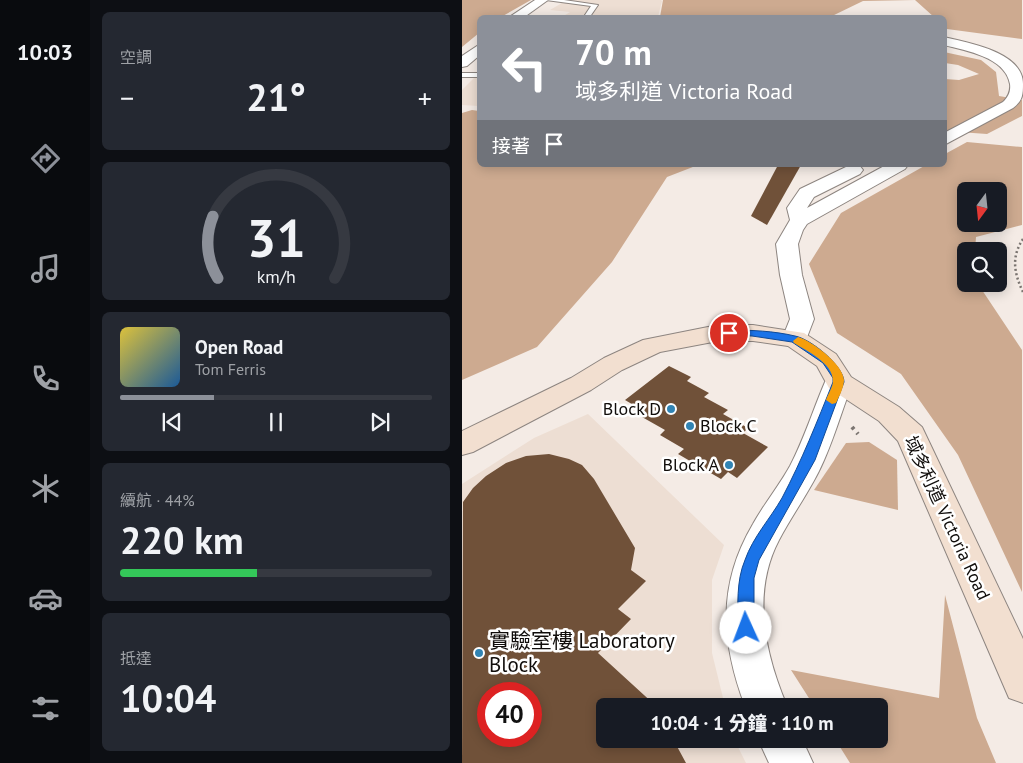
<!DOCTYPE html>
<html lang="zh-TW">
<head>
<meta charset="utf-8">
<style>
  body { margin:0; font-family:"PT Sans","Noto Sans TC",sans-serif; background:#242831; color:#f1f3f6; height:100vh; display:flex; flex-direction:column; font-size:19px; white-space:nowrap }
  * { box-sizing:border-box; margin:0 }
  p { font-size:16px; color:#9ea1a6 }
  .icon { flex:none; width:28px; height:28px; fill:none; stroke:currentColor; stroke-width:2; stroke-linecap:round; stroke-linejoin:round }
  .map { position:relative; flex:1; overflow:hidden }
  .panel { display:flex; flex-direction:column; gap:12px; padding:12px; background:#0d0f14; width:372px }
  .panel>* { flex:none }
  .top-card { position:absolute; left:15px; top:15px; width:470px; height:152px; border-radius:8px; box-shadow:0 2px 12px #0003; background:#8c9099; color:#fff; overflow:hidden }
  .needle { width:32px; rotate:195deg }
  .buttons { position:absolute; left:495px; top:182px; display:grid; gap:10px }
  .buttons a { display:grid; place-items:center; width:50px; height:50px; border-radius:8px; background:#171b24; box-shadow:0 2px 12px #0003; font-size:25px }
  .speed { position:absolute; left:15px; top:682px; display:flex; gap:10px; font-size:25px; font-weight:700; text-align:center }
  .speed>* { display:grid; place-content:center; width:65px; height:65px; border-radius:50%; background:#171b24; box-shadow:0 2px 12px #0003; line-height:1 }
  .speed .limit { border:8px solid #d22; background:#fff; color:#111 }
  .pin { position:absolute; display:grid; place-items:center; width:42px; height:42px; color:#fff; margin:-21px; border:2px solid #fff; border-radius:50%; box-shadow:0 1px 5px #0007 }
  .me { position:absolute; width:55px; margin:-28px; rotate:358deg; stroke-linejoin:round; filter:drop-shadow(0 0 4px #0008) }
  .turn { display:flex; align-items:center; gap:18px; height:105px; padding:0 15px; font-size:22px }
  .turn .icon { width:65px; height:65px; stroke-width:2.5 }
  .turn b { display:block; font-size:35px; line-height:42px }
  .then { display:flex; align-items:center; height:48px; padding:0 15px; background:#0003; gap:10px; font-size:19px }
  .big { font-size:38px; font-weight:800; line-height:1.1 }
  .panel .card { flex:1; display:flex; flex-direction:column; justify-content:center; gap:8px; min-width:0; padding:0 18px; border-radius:8px; background:#242831 }
  .panel .dial { align-items:center; gap:0 }
  .dial svg { height:130px; overflow:visible; fill:none; stroke:#363941; stroke-width:7; stroke-linecap:round; text-anchor:middle }
  .dial text { fill:#f1f3f6; stroke:none }
  .song { display:flex; align-items:center; gap:15px }
  .cover { width:60px; height:60px; border-radius:8px; background:linear-gradient(135deg,hsl(50 70% 55%),hsl(210 70% 35%)) }
  .played { height:5px; border-radius:2px; background:linear-gradient(90deg,#8c9099 30%,#363941 30%) }
  .keys { display:flex; justify-content:space-around; direction:ltr }
  .heat { display:flex; justify-content:space-between; align-items:center; font-size:28px; direction:ltr }
  .charge { height:8px; border-radius:4px; background:linear-gradient(90deg,#34c759 44%,#363941 0) }
  .trip { position:absolute; left:134px; top:698px; width:292px; height:50px; border-radius:8px; background:#171b24; box-shadow:0 2px 12px #0003; font-weight:800; line-height:50px; text-align:center }
  main { display:flex; flex:1; min-height:0 }
  .tab-bar { display:flex; flex-direction:column; width:90px; justify-content:space-around; align-items:center; background:#090b0e; color:#9ea1a6 }
  .tab-bar .icon { width:35px; height:35px }
  .tab-bar .on { color:#8c9099 }
  .tab-bar b { font-size:22px; color:#f1f3f6 }
  .map>svg:first-child { display:block }
</style>
</head>
<body>
<main>
<nav class="tab-bar">
<b>10:03</b>
<svg class="icon on" aria-label="directions" viewBox="0 0 24 24"><path d="M12 3l9 9-9 9-9-9zM9 14v-3h6M13 9l2 2-2 2"/></svg>
<svg class="icon" aria-label="music" viewBox="0 0 24 24"><path d="M9 18V5l10-2v13"/><circle cx="6" cy="18" r="3"/><circle cx="16" cy="16" r="3"/></svg>
<svg class="icon" aria-label="phone" viewBox="0 0 24 24"><path d="M5 4h4l2 5-3 2q2 4 5 5l2-3 5 2v4C11 20 4 13 5 4z"/></svg>
<svg class="icon" aria-label="climate" viewBox="0 0 24 24"><path d="M12 3v18M4 7l16 10M4 17L20 7"/></svg>
<svg class="icon" aria-label="car" viewBox="0 0 24 24"><path d="M5 17H2v-5l4-1 3-4h7l3 4 3 1v5h-3M9 17h6M6 11h13"/><circle cx="7" cy="17" r="2"/><circle cx="17" cy="17" r="2"/></svg>
<svg class="icon" aria-label="filters" viewBox="0 0 24 24"><path d="M4 7h16M4 17h16"/><circle cx="9" cy="7" r="2"/><circle cx="15" cy="17" r="2"/></svg>
</nav>
<section class="panel">
<div class="card"><p>空調</p>
<div class="heat"><a>−</a><b class="big">21°</b><a>+</a></div>
</div>
<div class="card dial"><svg viewBox="0 0 100 80">
<path d="M14 69A42 42 0 1 1 86 69"/>
<path d="M14 69A42 42 0 0 1 11 31" stroke="#8c9099"/>
<text x="50" y="56" font-size="32" font-weight="700">31</text>
<text x="50" y="72" font-size="11">km/h</text>
</svg></div>
<div class="card">
<div class="song"><i class="cover"></i><div><b>Open Road</b><p>Tom Ferris</p></div></div>
<div class="played"></div>
<div class="keys"><svg class="icon" aria-label="previous" viewBox="0 0 24 24"><path d="M18 5L8 12l10 7zM5 5v14"/></svg><svg class="icon" aria-label="pause" viewBox="0 0 24 24"><path d="M8 5v14M16 5v14"/></svg><svg class="icon" aria-label="next" viewBox="0 0 24 24"><path d="M6 5l10 7-10 7zM19 5v14"/></svg></div>
</div>
<div class="card"><p>續航 · 44%</p><b class="big">220 km</b><div class="charge"></div></div>
<div class="card"><p>抵達</p><b class="big">10:04</b></div>
</section>
<div class="map">
<svg width="561" height="763" viewBox="0 0 561 763">
  <rect width="100%" height="100%" fill="#f4ebe5"/>
  <g fill="#edded3" fill-rule="evenodd">
    <polygon points="105,0 199,0 200,1 196,17 100,17 108,12 88,10"/>
    <polygon points="17,73 17,106 0,105 0,90"/>
    <path d="M126 414 262 545 250 580V653L263 706H142V739H272L284 763H0V484L72 438ZM26 694H69V736H26Z"/>
  </g>
  <g fill="#cdaa90" fill-rule="evenodd">
    <polygon points="0,0 69,0 39,17 18,18 17,33 0,47"/>
    <polygon points="201,0 560,0 560,39 485,29 483,27 482,18 472,17 453,0 401,1 368,17 198,17"/>
    <polygon points="482,52 519,60 534,72 537,96 560,100 560,116 525,134 483,131 483,79 497,80 517,74 496,65 483,63"/>
    <polygon points="10,110 17,111 18,165 236,165 205,177 150,262 75,347 0,380 0,113"/>
    <path d="M505 142 560 147V225L514 237 513 251H504V284H516L560 350V592L496 455 439 374 375 333 347 264 379 213 464 165H482L483 154ZM536 191V224H504V191Z"/>
    <polygon points="407,442 435,460 436,510 352,490 384,443"/>
    <polygon points="483,595 515,718 534,763 388,763 373,739 418,739 418,706 352,706 329,670 477,698"/>
  </g>
  <g fill="#705139" fill-rule="evenodd">
    <polygon points="316,165 339,165 305,225 289,216"/>
    <polygon points="207,366 229,377 225,381 247,393 242,397 266,410 261,414 286,428 281,433 306,447 275,478 266,472 259,479 216,454 222,449 198,435 203,430 180,417 185,413 163,400"/>
    <path d="M87 454 107 459 120 465 132 479 173 548 169 570 184 581 156 609 169 619 136 653 194 706H142V739H211L224 763H0L1 502 11 488 24 476 44 463 64 456ZM26 694H69V736H26Z"/>
  </g>
  <g fill="none" stroke-linecap="round" stroke-linejoin="round">
    <defs>
      <g id="service">
        <polygon points="84,0 102,0 136,5 127,18 121,18 129,6"/>
        <rect x="0" y="73" width="18" height="4"/>
      </g>
      <g id="minor">
        <polygon points="73,0 86,0 61,18 46,18"/>
        <path d="M482 37C507 43 561 52 561 84 561 96 560 101 551 108L482 145V133L541 102C546 97 549 92 548 84 543 57 505 51 482 45Z"/>
        <polygon points="18,44 18,55 5,66 0,67 0,56"/>
        <polygon points="394,165 398,166 401,170 398,174 352,197 345,208 424,165 446,165 443,169 345,224 341,230 336,244 340,275 352,319 342,345 333,347 324,345 320,339 328,319 318,275 314,244 328,220 325,208 338,189 386,166"/>
      </g>
      <g id="tertiary">
        <path d="M377 373 387 376 391 382C379 412 371 443 357 471 345 495 329 517 317 540 289 593 303 654 325 706H283C259 642 255 585 291 524 302 504 317 486 328 466 342 439 351 410 363 382L367 376Z"/>
        <polygon points="296,739 340,739 351,763 307,763"/>
      </g>
      <polygon id="secondary" points="256,325 291,325 342,333 374,354 389,377 437,407 460,427 561,639 561,703 547,698 436,441 417,421 367,388 355,366 326,346 291,341 256,341 198,352 160,370 129,390 11,452 0,455 0,431 109,378 142,358 181,340"/>
    </defs>
    <use href="#service" stroke="#8d8580" stroke-width="2"/>
    <use href="#minor" stroke="#8d8580" stroke-width="2"/>
    <use href="#tertiary" stroke="#8d8580" stroke-width="2"/>
    <use href="#secondary" stroke="#8d8580" stroke-width="2"/>
    <polyline stroke="#7b7571" stroke-width="1" stroke-dasharray="1 2" stroke-linecap="butt" points="149,17 163,18"/>
    <path stroke="#7b7571" stroke-width="2.5" stroke-dasharray="2 2.5" stroke-linecap="butt" d="M561 239C549 257 552 273 561 292"/>
    <polyline stroke="#7b7571" stroke-width="4" stroke-dasharray="3 4.5" stroke-linecap="butt" points="390,427 396,434"/>
    <use href="#service" fill="#fff" fill-rule="evenodd"/>
    <use href="#minor" fill="#fff" fill-rule="evenodd"/>
    <use href="#tertiary" fill="#fff" fill-rule="evenodd"/>
    <use href="#secondary" fill="#f2dfd0" fill-rule="evenodd"/>
  </g>
  <path fill="#1a73e8" stroke="#114b97" d="M267 330C289 330 312 331 333 336 349 339 382 366 382 382L353 460 297 560 292 578V628L289 633 284 635 278 633 276 628C276 606 274 581 283 560 291 537 308 519 320 498 340 460 355 422 371 382V378L361 363 330 342 290 336 263 335 262 333 263 331Z"/>
  <path fill="#f59e0b" d="M336 337C350 341 381 364 382 380 382 387 377 397 374 403L370 404 364 400C366 394 371 387 371 381 371 363 345 351 332 343L331 341Z"/>
  <g fill="#3184b4" stroke="#fff" stroke-width="2">
    <circle cx="209" cy="409" r="5"/>
    <circle cx="228" cy="426" r="5"/>
    <circle cx="267" cy="465" r="5"/>
    <circle cx="17" cy="653" r="5"/>
  </g>
  <g text-anchor="middle" stroke-width="5" stroke-linejoin="round" paint-order="stroke">
    <g font-size="18" fill="#100d0b" stroke="#fff" text-anchor="end">
      <text x="199" y="415">Block D</text>
      <text x="238" y="432" text-anchor="start">Block C</text>
      <text x="257" y="471">Block A</text>
    </g>
    <g font-size="18" fill="#100d0b" stroke="#fff">
      <text transform="translate(485 518) rotate(65)" y="6">域多利道 Victoria Road</text>
    </g>
    <g font-size="21" fill="#100d0b" stroke="#fff" text-anchor="start">
      <text x="27" y="648">實驗室樓 Laboratory<tspan x="27" dy="24">Block</tspan></text>
    </g>
  </g>
</svg>
<div class="buttons">
<a><svg class="needle" viewBox="-14 -14 28 28"><path d="M0-13l5 13h-10z" fill="#e53935"/><path d="M0 13l5-13h-10z" fill="#9ea1a6"/></svg></a>
<a><svg class="icon" aria-label="search" viewBox="0 0 24 24"><circle cx="10" cy="10" r="6"/><path d="M15 15l6 6"/></svg></a>
</div>
<div class="speed"><div class="limit">40</div></div>
<div class="pin" style="left:267px;top:333px;background:#d93025"><svg class="icon" aria-label="arrive" viewBox="0 0 24 24"><path d="M6 21V4h12l-3 4 3 4H6"/></svg></div>
<svg class="me" style="left:284px;top:628px" viewBox="-20 -20 40 40"><circle r="19" fill="#fff"/><path d="M0-13L10 11 0 6-10 11z" fill="#1a73e8"/></svg>
<div class="trip">10:04 · 1 分鐘 · 110 m</div>
<div class="top-card">
<div class="turn"><svg class="icon" aria-label="left" viewBox="0 0 24 24"><path d="M17 20v-9H6M10 6l-5 5 5 5"/></svg><div><b>70 m</b>域多利道 Victoria Road</div></div>
<div class="then">接著<svg class="icon" aria-label="arrive" viewBox="0 0 24 24"><path d="M6 21V4h12l-3 4 3 4H6"/></svg></div>
</div>
</div>
</main>
</body>
</html>
